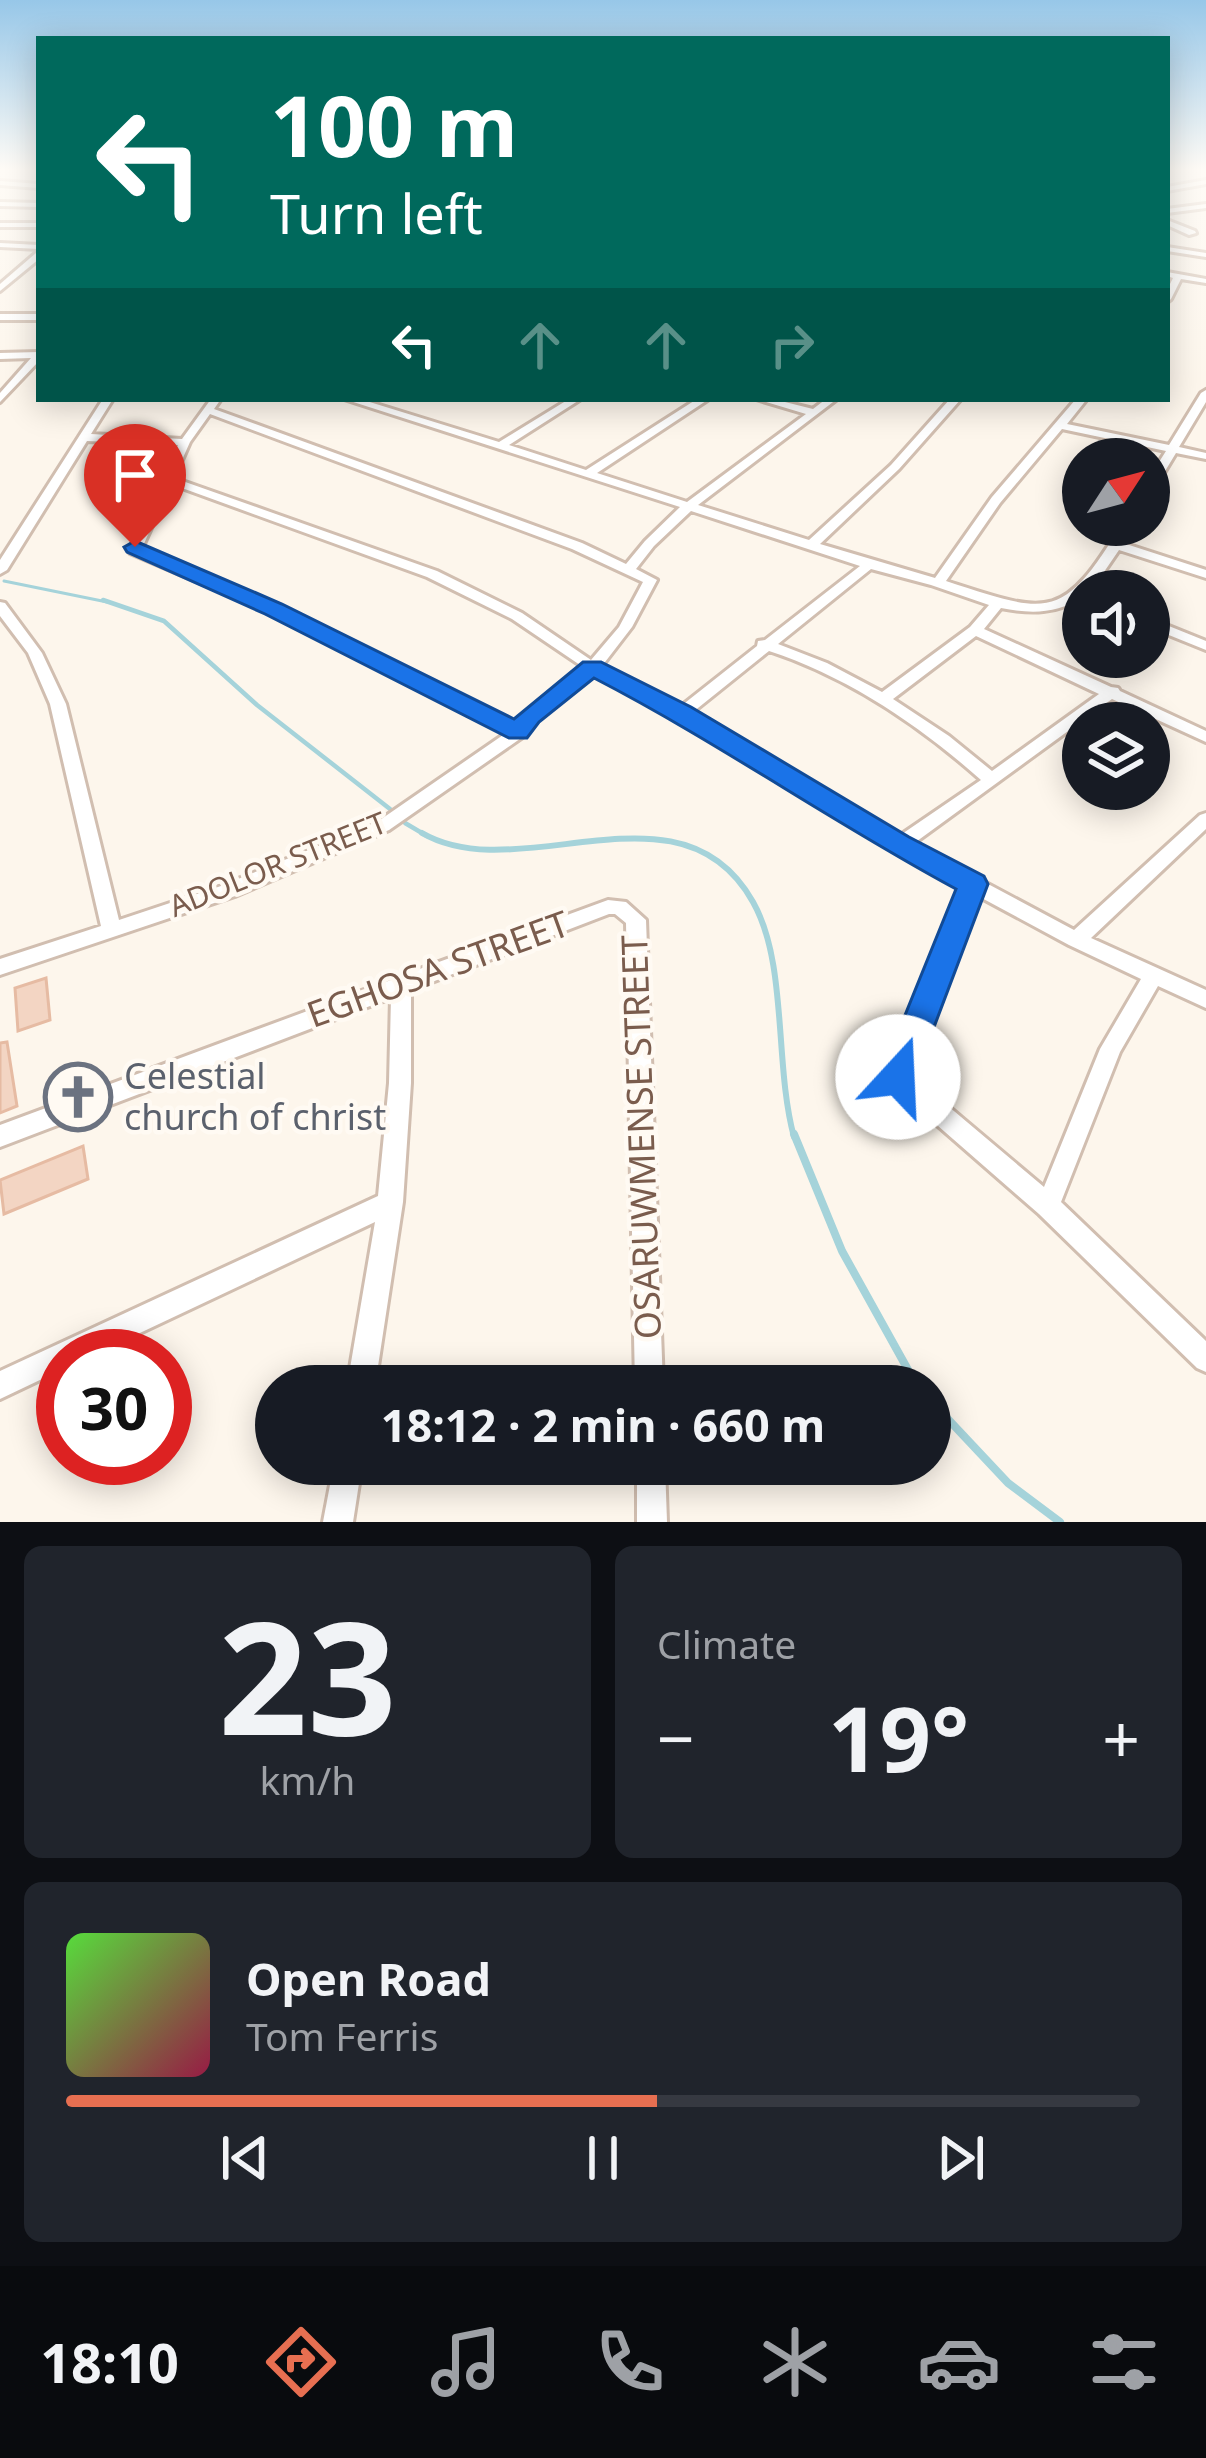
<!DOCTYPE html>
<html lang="en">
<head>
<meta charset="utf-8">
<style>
  body { margin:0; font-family:"Noto Sans",sans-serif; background:#20242c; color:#f1f3f6; height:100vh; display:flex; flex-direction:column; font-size:45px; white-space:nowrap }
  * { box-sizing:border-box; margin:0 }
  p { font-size:39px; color:#9ea1a6 }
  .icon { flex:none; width:66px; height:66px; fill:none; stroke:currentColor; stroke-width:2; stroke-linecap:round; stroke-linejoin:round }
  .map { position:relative; height:1522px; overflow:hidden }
  .drawer { display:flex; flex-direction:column; gap:24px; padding:24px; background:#0d0f14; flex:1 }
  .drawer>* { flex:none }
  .banner { position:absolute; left:36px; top:36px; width:1134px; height:366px; border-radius:0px; box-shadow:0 6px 30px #0003; background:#00695c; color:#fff; overflow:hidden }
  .needle { width:78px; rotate:54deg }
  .buttons { position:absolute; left:1062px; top:438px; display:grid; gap:24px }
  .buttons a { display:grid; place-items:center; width:108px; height:108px; border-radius:50%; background:#171b24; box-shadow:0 6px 30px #0003; font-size:60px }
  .speed { position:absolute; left:36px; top:1329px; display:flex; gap:24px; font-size:60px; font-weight:700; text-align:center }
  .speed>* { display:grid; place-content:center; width:156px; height:156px; border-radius:50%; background:#171b24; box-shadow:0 6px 30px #0003; line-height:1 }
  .speed .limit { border:18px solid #d22; background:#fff; color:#111 }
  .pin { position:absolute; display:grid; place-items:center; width:102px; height:102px; color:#fff; margin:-123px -51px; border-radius:50% 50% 50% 0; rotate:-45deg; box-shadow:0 0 12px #0007 }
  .pin .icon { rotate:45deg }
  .me { position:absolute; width:132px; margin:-66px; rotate:20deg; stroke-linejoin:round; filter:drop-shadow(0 0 9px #0008) }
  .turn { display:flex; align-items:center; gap:42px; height:252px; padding:0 36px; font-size:54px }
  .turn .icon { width:156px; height:156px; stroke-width:2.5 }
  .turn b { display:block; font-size:84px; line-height:102px }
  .lanes { display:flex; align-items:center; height:114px; padding:0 36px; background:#0003; justify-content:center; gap:60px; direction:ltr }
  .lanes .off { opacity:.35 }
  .big { font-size:90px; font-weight:700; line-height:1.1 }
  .drawer .card { flex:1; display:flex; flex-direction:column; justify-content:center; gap:18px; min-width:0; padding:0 42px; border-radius:18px; background:#20242c }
  .drawer .dial { align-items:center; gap:0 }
  .dial b { font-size:156px; line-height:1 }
  .song { display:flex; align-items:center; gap:36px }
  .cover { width:144px; height:144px; border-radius:18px; background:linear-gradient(135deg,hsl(110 70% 55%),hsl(340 70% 35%)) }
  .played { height:12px; border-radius:6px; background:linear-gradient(90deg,#e76f51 55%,#363941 55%) }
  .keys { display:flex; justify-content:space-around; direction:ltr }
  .heat { display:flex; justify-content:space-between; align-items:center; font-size:66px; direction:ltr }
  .drawer .tiles { flex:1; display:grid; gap:24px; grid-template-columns:1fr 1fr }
  .card:last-child { grid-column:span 2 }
  .trip { position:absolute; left:255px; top:1365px; width:696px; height:120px; border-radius:60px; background:#171b24; box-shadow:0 6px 30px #0003; font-weight:700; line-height:120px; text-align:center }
  .menu { display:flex; height:192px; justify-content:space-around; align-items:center; background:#090b0e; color:#9ea1a6 }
  .menu .icon { width:84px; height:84px }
  .menu .current { color:#e76f51 }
  .menu b { font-size:54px; color:#f1f3f6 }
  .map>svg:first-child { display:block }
</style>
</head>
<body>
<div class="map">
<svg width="1206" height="1522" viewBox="0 0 1206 1522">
  <rect width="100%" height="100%" fill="#fdf6ec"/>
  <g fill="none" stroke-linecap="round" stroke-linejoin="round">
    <polyline stroke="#a5d3da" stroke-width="3" points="4,581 112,603"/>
    <g stroke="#a5d3da" stroke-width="4.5">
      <polyline points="103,600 164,621 257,705 390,809"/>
      <polyline points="405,823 427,836"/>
    </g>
    <path stroke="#a5d3da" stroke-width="6" d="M422 833C520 890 681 773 753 902 788 964 774 1064 794 1137"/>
    <g stroke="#a5d3da" stroke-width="8">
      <polyline points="794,1134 842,1251 917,1386"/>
      <polyline points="930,1400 1008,1483 1060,1522"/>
    </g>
  </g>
  <g fill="#f3d5c3" stroke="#e6bba3" stroke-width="3">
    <polygon points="46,978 50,1020 18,1031 15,988"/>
    <polygon points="7,1042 17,1106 0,1113 0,1043"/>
    <polygon points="83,1146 88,1179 4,1214 0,1180"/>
  </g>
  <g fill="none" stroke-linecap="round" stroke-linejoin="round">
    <defs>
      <g id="street">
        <polygon points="1206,180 1206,184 1167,191 1167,187"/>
        <polygon points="0,181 39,184 39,188 0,185"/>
        <polygon points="0,202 39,203 39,207 0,206"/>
        <polygon points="1206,204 1206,208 1167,213 1167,209"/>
        <polygon points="1167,220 1195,231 1196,233 1189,235 1167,225"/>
        <polygon points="0,223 38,223 39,227 0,227"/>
        <polygon points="0,243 39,245 39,249 0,247"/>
        <polygon points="1167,247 1206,253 1206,257 1167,251"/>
        <polygon points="36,253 39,253 39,259 0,291 0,284"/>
        <polygon points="1167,272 1206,279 1206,283 1181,279 1171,299 1167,302 1167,290 1173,278 1167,276"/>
        <rect x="0" y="314" width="39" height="6"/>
        <polygon points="39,352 39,361 0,402 0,393 31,358 0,359 0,353"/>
        <path d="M1206 390V402L1179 447 1206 453V459L1176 453 1153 491 1149 492V478L1166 451 1062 429 1000 503 946 581C1048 614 1062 623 1121 525H1133L1123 543 1206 570V578L1119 550 1093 588 1083 591V597C1057 614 1031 614 1001 608L984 629 1111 687 1118 688 1120 691 1206 731V742L1112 699 913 844 1074 930 1200 815 1206 813V829L1091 938 1206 990V1008L1158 986 1120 1052 1061 1202 1206 1341V1372L1197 1368 1039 1214 890 1084 887 1077 962 887 893 850 676 717 594 674 540 717 524 736 389 830 235 896 0 975V959L101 926 50 704 28 653 0 616V602L5 603 42 653 66 704 119 920 221 886 377 822 506 733 269 612 130 553 129 550 178 445 87 441 7 570 0 574V560L103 399H113L91 434 182 439 211 399H221L214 409 582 543 626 564 645 541 680 507 344 399H360L499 442 569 399H581L509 445 586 470 697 399H709L597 473 687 502 806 414 756 399H773L813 409 826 399H837L698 505 809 540 891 465 950 399H961L899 469 820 544 935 578 992 497 1076 399H1087L1067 424 1169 445 1201 393ZM210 414 572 549 643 582 619 627 591 660 522 613 437 571 174 478 190 442ZM171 484 427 577 512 619 583 667 538 702 516 724 279 606 142 548ZM691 511 860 566 765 640 758 641 757 646 681 706 602 666 632 627 657 580 636 569 654 546ZM871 569 931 585 989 605 970 627 882 692 827 663 778 644ZM976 636 1099 694 992 771 949 736 893 699ZM769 651C848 677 919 725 981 780L899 836 693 712ZM978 896 1069 945 1141 979 1100 1049 1044 1187 910 1074Z"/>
        <polygon points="1149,618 1206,641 1206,650 1149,627"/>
        <polygon points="608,900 626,902 646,920 663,1386 635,1386 626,923 615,914 609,914 411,990 411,1083 403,1202 375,1386 347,1386 375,1222 91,1356 63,1356 63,1369 0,1399 0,1371 378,1196 389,1083 391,998 0,1147 0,1125 391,980 394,975 406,974"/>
        <polygon points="334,1464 362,1464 353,1522 323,1522"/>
        <polygon points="637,1464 665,1464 667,1522 637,1522"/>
      </g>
    </defs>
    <use href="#street" stroke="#d1beb0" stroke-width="6"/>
    <use href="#street" fill="#fff" fill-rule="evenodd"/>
  </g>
  <linearGradient id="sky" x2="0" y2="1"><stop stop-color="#97c7e8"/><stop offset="0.44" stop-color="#fefbf6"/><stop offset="1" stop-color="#fefbf6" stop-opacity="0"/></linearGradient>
  <rect width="1206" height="384" fill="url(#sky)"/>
  <path fill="#1a73e8" stroke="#114b97" stroke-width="3" d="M135 541 282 604 514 719 583 662H601L691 707 909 837 984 876 988 884 911 1088 898 1093 886 1088 880 1077 956 889C833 823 718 742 594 678L539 722 527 738H509L265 614 127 552 124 547Z"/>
  <defs>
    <symbol id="church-ring" viewBox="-11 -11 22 22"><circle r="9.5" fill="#fffaf3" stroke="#6b7280" stroke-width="1.5"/><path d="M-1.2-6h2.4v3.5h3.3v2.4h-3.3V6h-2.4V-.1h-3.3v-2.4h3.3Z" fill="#6b7280"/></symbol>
  </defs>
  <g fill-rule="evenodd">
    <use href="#church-ring" x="40" y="1059" width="76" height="76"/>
  </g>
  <g text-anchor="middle" stroke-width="9" stroke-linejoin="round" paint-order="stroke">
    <g font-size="30" fill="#7a5c4d" stroke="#fffaf3">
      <text transform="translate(278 865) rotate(-22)" y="10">ADOLOR STREET</text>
    </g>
    <g font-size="36" fill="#7a5c4d" stroke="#fffaf3">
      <text transform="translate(438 969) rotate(-20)" y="13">EGHOSA STREET</text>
      <text transform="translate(641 1137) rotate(-92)" y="13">OSARUWMENSE STREET</text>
    </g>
    <g font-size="36" fill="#5b616d" stroke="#fffaf3" text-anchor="start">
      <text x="124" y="1089">Celestial<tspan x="124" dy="41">church of christ</tspan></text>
    </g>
  </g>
</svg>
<div class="buttons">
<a><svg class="needle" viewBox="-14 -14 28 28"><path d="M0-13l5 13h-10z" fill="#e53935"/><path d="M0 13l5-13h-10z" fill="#9ea1a6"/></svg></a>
<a><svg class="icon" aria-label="sound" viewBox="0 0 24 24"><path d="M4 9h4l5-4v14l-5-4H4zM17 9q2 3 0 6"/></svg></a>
<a><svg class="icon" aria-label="layers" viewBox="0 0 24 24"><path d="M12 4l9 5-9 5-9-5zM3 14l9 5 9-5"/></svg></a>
</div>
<div class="speed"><div class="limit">30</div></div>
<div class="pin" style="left:135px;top:547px;background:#d93025"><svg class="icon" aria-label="arrive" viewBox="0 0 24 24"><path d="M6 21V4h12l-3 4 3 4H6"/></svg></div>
<svg class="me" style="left:898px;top:1077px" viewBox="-20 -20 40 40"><circle r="19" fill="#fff"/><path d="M0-13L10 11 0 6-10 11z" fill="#1a73e8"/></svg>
<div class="trip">18:12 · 2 min · 660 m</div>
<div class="banner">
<div class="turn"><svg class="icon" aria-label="left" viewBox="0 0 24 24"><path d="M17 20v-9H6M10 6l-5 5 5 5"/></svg><div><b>100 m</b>Turn left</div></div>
<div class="lanes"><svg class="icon" aria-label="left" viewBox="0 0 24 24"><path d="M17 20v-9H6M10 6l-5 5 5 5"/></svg><svg class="icon off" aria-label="ahead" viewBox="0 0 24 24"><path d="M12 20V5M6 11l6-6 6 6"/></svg><svg class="icon off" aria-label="ahead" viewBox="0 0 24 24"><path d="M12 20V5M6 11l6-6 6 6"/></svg><svg class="icon off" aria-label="right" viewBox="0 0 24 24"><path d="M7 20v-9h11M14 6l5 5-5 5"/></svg></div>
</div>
</div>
<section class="drawer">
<div class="tiles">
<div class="card dial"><b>23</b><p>km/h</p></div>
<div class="card"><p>Climate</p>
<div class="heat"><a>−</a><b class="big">19°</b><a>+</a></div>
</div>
<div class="card">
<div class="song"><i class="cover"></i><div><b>Open Road</b><p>Tom Ferris</p></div></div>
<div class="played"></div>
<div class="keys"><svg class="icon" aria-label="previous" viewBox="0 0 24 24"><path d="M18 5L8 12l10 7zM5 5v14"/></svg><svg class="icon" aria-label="pause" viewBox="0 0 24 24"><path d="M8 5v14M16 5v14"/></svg><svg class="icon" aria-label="next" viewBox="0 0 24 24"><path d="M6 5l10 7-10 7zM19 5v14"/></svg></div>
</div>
</div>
</section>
<nav class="menu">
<b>18:10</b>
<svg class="icon current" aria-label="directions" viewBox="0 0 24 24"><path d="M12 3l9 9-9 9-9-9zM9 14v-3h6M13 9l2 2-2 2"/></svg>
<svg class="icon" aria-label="music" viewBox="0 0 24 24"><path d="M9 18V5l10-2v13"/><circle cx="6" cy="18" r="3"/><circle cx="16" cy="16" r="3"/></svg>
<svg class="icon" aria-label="phone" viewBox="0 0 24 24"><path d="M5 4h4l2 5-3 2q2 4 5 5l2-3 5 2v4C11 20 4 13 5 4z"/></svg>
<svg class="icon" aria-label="climate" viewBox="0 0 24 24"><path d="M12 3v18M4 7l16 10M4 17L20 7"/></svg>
<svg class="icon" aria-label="car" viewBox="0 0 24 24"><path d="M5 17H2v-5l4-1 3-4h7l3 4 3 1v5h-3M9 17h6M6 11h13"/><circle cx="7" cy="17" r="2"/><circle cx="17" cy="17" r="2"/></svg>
<svg class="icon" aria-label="filters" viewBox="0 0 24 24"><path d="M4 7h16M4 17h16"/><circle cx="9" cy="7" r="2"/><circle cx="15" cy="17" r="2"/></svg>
</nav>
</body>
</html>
